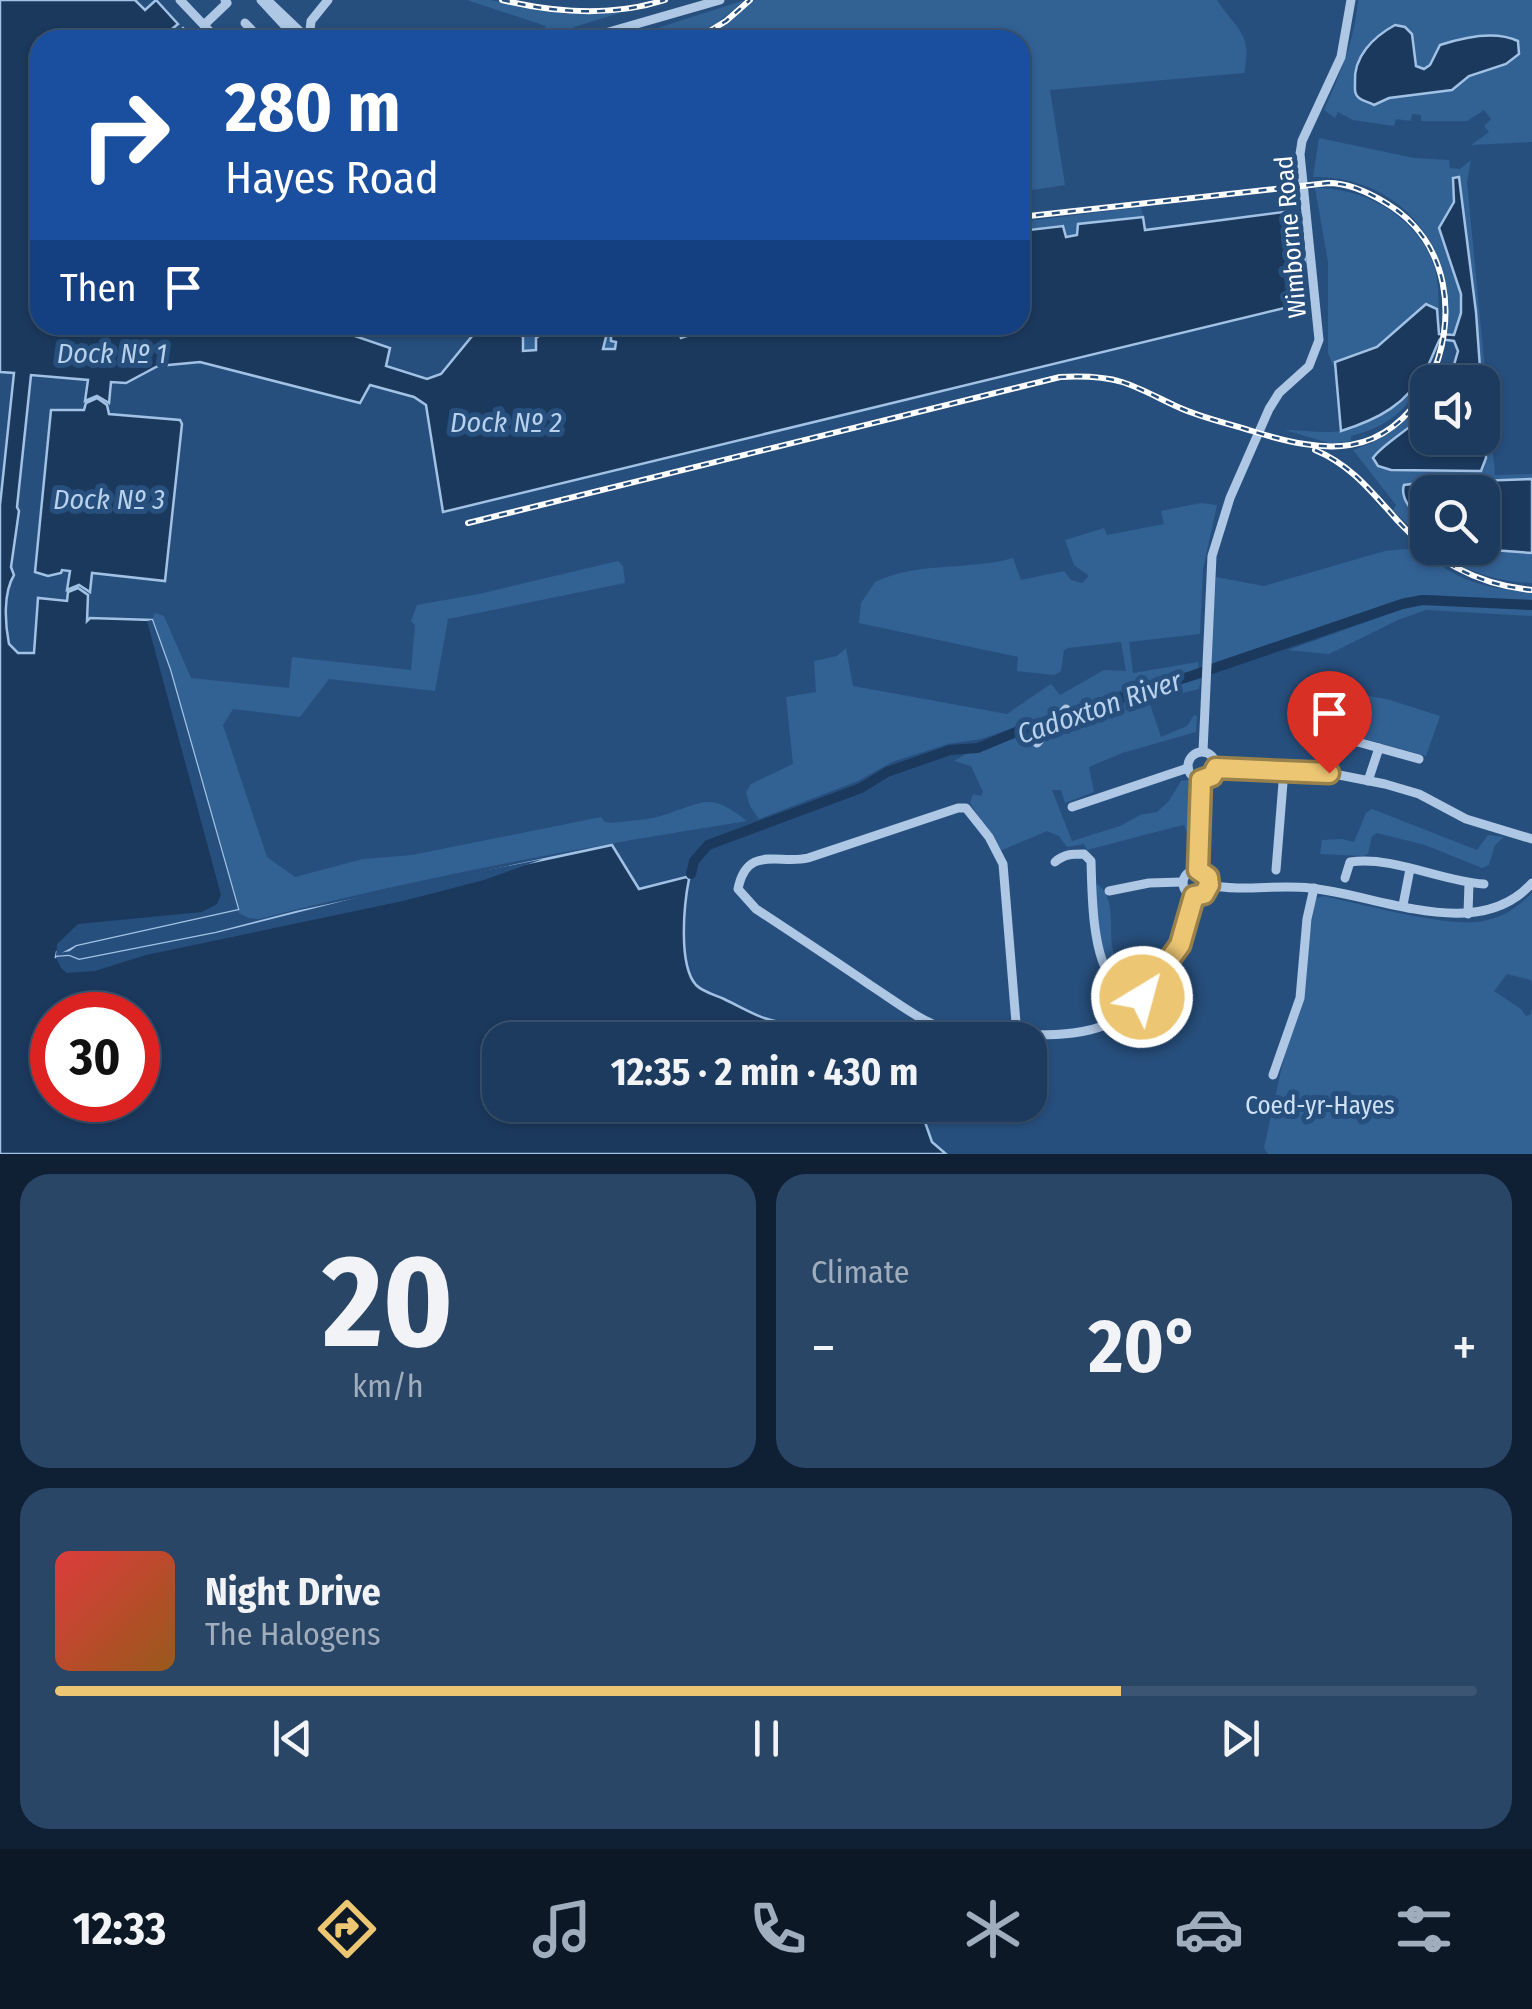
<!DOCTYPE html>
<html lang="en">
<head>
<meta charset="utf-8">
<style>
  body { margin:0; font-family:"Fira Sans Condensed",sans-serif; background:#2a4667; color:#f1f3f6; height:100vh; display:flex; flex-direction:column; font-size:38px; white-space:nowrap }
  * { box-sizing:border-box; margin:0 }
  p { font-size:32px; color:#a0adbc }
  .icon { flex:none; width:55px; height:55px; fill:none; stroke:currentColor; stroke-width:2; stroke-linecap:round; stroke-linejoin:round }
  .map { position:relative; height:1154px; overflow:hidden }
  .drawer { display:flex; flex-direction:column; gap:20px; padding:20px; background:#102034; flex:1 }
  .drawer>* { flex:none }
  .hud { position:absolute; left:30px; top:30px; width:1000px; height:305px; border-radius:30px; box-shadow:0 2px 8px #0004,0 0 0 2px #3b5573; background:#1a4fa0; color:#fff; overflow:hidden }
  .fabs { position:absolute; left:1410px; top:365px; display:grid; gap:20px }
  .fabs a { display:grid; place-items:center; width:90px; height:90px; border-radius:20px; background:#1d3b5e; box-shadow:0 2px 8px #0004,0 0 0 2px #3b5573; font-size:50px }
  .speed { position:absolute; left:30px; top:992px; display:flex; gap:20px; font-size:50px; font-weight:700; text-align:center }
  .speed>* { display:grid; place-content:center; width:130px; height:130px; border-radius:50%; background:#1d3b5e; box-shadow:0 2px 8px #0004,0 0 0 2px #3b5573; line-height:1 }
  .speed .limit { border:15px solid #d22; background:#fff; color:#111 }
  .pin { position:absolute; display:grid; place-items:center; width:85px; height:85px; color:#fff; margin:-102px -42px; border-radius:50% 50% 50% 0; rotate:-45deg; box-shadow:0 0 10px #0007 }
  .pin .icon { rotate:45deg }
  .me { position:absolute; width:110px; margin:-55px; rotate:37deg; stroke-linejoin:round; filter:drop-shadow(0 0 8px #0008) }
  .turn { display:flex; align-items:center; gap:35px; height:210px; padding:0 30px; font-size:45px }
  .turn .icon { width:130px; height:130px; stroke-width:2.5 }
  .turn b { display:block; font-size:70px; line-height:85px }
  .then { display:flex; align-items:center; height:95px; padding:0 30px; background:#0003; gap:20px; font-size:38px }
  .big { font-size:75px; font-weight:700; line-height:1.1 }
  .drawer .tile { flex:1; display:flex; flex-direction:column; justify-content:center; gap:15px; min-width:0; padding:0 35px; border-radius:30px; background:#2a4667 }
  .drawer .dial { align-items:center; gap:0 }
  .dial b { font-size:130px; line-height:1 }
  .song { display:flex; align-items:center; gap:30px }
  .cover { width:120px; height:120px; border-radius:15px; background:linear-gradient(135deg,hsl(0 70% 55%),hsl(30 70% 35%)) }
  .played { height:10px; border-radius:5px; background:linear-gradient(90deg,#ecc673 75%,#3b5573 75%) }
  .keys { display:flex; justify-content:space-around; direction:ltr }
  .heat { display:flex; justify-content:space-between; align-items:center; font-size:55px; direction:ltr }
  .drawer .tiles { flex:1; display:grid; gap:20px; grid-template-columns:1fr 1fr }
  .tile:last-child { grid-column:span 2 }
  .trip { position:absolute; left:482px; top:1022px; width:565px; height:100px; border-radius:30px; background:#1d3b5e; box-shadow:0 2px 8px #0004,0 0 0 2px #3b5573; font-weight:700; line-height:100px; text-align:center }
  .tab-bar { display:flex; height:160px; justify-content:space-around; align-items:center; background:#0c1826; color:#a0adbc }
  .tab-bar .icon { width:70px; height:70px }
  .tab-bar .on { color:#ecc673 }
  .tab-bar b { font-size:45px; color:#f1f3f6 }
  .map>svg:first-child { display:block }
</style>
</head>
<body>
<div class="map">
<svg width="1532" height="1154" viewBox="0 0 1532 1154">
  <rect width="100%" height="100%" fill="#274f7d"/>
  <g fill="#326194" fill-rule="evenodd">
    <polygon points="467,0 489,0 567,14 620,13 574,27 574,35 557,40 523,40 524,37 530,38 532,33 541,34 546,26"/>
    <polygon points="745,0 717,23 685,40 603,40 651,30"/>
    <path d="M754 0H1217C1236 30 1253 32 1244 73L1050 90 1065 185 1020 192V40H700L727 24Z"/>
    <path d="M1358 0H1532V142L1471 145 1489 132 1484 126 1491 119 1484 110 1467 121H1421V115L1412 114 1411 121 1396 119 1394 126 1353 120 1338 112 1335 118 1324 110C1340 74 1355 40 1358 0ZM1395 26 1412 34 1416 66 1424 69 1430 65 1440 45 1482 35 1495 69 1469 76 1452 90 1389 98 1374 105 1355 92C1354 61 1368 40 1395 26Z"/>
    <path d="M1319 138 1414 158 1449 160 1450 168 1460 169 1471 160 1467 182 1495 475 1532 474V479L1404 485 1421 519 1427 525V544L1393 510 1396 505 1353 450C1387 439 1407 422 1427 393V412L1373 455 1383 468 1484 469 1485 465 1476 313 1459 177 1453 178 1454 202 1439 228 1461 294V313L1454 335H1447C1457 249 1403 176 1313 177Z"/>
    <path d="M1315 188C1364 187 1418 217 1434 266 1439 281 1438 298 1439 313L1437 309 1426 304 1377 347 1339 360 1333 365 1328 353V262Z"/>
    <polygon points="1141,207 1143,217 1078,224 1078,235 1065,237 1062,226 1020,231 1020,222"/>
    <polygon points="457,325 665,325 611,333 616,349 603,349 607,333 543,333 536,338 536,350 522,351 523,337 519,333 462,335"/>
    <path d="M1434 352C1418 397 1400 424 1351 436V441L1332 444 1285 430C1303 430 1324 434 1341 431 1385 422 1417 392 1434 352Z"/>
    <path d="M1201 503 1217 505 1203 569 1200 634 1129 642 1133 673 1198 662 1199 669 1128 688 981 739 948 744 892 762 858 781 759 819 750 806 746 792 751 784 793 764 786 697 816 692 814 661 837 656 846 648 853 686 1007 714 1051 684 1060 695 1104 670 1126 671 1121 642 1068 648 1064 650 1061 671 1054 675 1017 671 1018 657 859 623 861 603 875 582C919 561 968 571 1013 558L1021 580 1064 571 1071 580 1082 583 1089 576 1074 565 1065 540 1104 528 1107 535 1164 524 1161 511Z"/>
    <path d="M1432 548 1532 553V583C1496 582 1460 570 1432 548Z"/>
    <path d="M1406 549C1425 553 1438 565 1455 574 1480 587 1504 590 1532 592V600L1427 595 1404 598 1210 665 1216 577 1264 586 1385 551Z"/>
    <path d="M618 561 623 566 625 583 448 619 435 691 329 679 300 717 233 709 223 725 267 857 295 877 363 859 412 855 601 817 605 822 611 823C629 821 650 820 667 814 707 801 710 793 747 821 583 847 420 877 259 919L249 918 239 913C207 816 187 716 152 620L155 613 164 616 191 678 289 688 292 657 411 670 415 625 411 621 417 605 479 594Z"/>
    <polygon points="1433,603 1532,610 1532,616 1426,610 1398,620 1329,654 1288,650 1406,608"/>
    <polygon points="1196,677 1201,679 1199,689 1157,699 1150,704 1161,737 1187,726 1194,715 1197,716 1196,732 1122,753 1089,767 1094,792 1065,803 1061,790 1052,790 1072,841 1120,826 1140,815 1157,812 1169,801 1181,781 1189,780 1195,785 1191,830 1187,832 1184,825 1175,827 1087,850 1084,844 1067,847 1059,836 1047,831 1000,851 970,803 973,794 981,796 983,792 971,766 954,761 969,752 1079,719"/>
    <polygon points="1345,691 1390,700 1440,716 1426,756 1340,732 1310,729 1307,706 1341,707"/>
    <polygon points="1372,809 1477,850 1488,835 1504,837 1495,845 1489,865 1482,868 1425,845 1377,833 1372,836 1368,854 1363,856 1320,854 1322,840 1342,839 1354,842 1366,813"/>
    <path d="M1097 884C1124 903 1098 952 1126 971L1145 967 1149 974 1137 990C1103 986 1093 912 1097 884Z"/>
    <path d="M1532 893V985L1531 980 1507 974 1494 991 1521 1009 1526 1016 1530 1015 1532 1009V1154H1268L1264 1148 1309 943 1315 899 1323 896C1362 904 1441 926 1478 922 1500 919 1516 909 1532 893Z"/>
  </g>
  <g fill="#1b395d" stroke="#a1c2e5" stroke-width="2.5" fill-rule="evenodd">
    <path d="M0 0H135L145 10 156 0 178 24 167 33 173 39 183 28 194 40H40V325H323L390 348 386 366 427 379 441 374 473 335 519 333 523 337V351L536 350V338L543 333H607L603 349H615L616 342 611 341V333L681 325 682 328 678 330 681 338 693 334 691 327 685 325H1020V231L1063 226 1066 237 1077 235 1078 224 1143 217 1145 230 1291 211 1297 215 1306 266 1301 267 1305 303 443 512 426 405 414 397 370 385 360 403 200 362 158 366 126 383 111 382 109 403 97 396 85 401 88 380 31 375 17 507 19 511 11 567 14 575C3 593 5 624 9 644L18 653H34L38 598 67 601 68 592 78 588 88 595 87 621 90 618 152 620 170 670 238 909 76 945 69 950 57 952 56 957 69 956 79 960 216 933 297 912 612 845 639 889 686 877 689 879C684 904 678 965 696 985 703 992 715 995 724 999 755 1014 760 1020 796 1025 820 1028 842 1025 863 1040H500V1105H919L932 1142 946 1154H0V505L14 373 0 372ZM52 1015H138V1100H52Z"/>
    <path d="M1395 25 1405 27 1412 34 1416 66 1424 69 1430 65 1440 45C1464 37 1495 30 1518 41L1519 54 1506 64 1469 76 1452 90 1389 98 1374 105C1370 102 1364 102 1359 98 1354 94 1355 89 1355 83 1353 57 1373 37 1395 25Z"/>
    <path d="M1459 177 1476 312 1481 382H1449L1458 351 1454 341 1440 339C1435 348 1432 359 1426 369 1407 404 1379 419 1341 431L1335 362 1377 347 1426 304 1437 309 1439 334 1454 335 1461 313V294L1439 228 1454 202 1453 178Z"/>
    <polygon points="97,398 107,405 109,414 180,420 182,424 165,581 92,573 90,592 79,585 67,590 70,571 62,570 61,573 48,576 35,572 51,410 84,410 86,403"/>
    <path d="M1483 403 1486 458 1481 471 1391 470 1378 466 1373 458C1381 445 1413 427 1427 412L1428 438H1482Z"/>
    <path d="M1532 479V553L1466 548H1482V492H1428L1427 525C1416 515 1399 500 1404 485L1420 483Z"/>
  </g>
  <g fill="#274f7d">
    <polygon points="152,620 170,670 238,909 76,945 56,956 57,944 78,924 202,912 217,904 221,895 147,621"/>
    <polygon points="543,859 484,880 403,901 146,955 95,971 67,973 61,968 56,957 69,956 79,960 216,933 391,889"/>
  </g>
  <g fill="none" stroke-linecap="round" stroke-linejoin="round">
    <polyline stroke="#1b395d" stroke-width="10" points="691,874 694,861 708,845 861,788 887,772 950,750 978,748 1023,729 1191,676 1402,604 1422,600 1532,605"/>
    <g stroke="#adc7e4" stroke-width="9">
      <polyline points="180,0 218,40"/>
      <polyline points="261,0 298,40"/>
      <polyline points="267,0 309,40"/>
      <polyline points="245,23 261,40"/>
      <polyline points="204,25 227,3 225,0"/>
      <polyline points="309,40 311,21 328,0"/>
      <polyline points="581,40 720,0"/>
      <polyline points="422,325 433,329 436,325"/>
      <polyline points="1320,737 1336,736 1419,759"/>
      <polyline points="1037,743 1066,709"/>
      <polyline points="1203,751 1212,556 1230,498 1269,409 1279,393 1309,366 1319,340 1300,154 1302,141 1341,57 1351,0"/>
      <circle cx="1202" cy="766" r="14"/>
      <polyline points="1216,768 1329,773 1385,784 1419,794 1466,819 1532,839"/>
      <polyline points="1368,781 1379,748"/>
      <polyline points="1072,807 1188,768"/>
      <path d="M1055 862C1064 854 1072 854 1084 854L1091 861C1092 892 1092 946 1108 973 1116 984 1126 994 1135 1004"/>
      <circle cx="1196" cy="883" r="13"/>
      <polyline points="1198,870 1201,780"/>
      <polyline points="1276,870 1284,770"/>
      <path d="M1345 878 1350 862C1394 856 1440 881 1484 884"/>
      <path d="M1209 885C1243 892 1276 884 1310 888 1379 895 1478 944 1532 883"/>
      <polyline points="1109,891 1149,883 1182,882"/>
      <polyline points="1403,905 1410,869"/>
      <polyline points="1468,914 1469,883"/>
      <path d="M1017 1035 1003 864 989 837 966 808H958L808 858C779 865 747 844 738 889L756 909C794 934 832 959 870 985 895 1001 920 1021 949 1031 970 1039 994 1036 1017 1035 1044 1035 1074 1036 1100 1027 1150 1011 1183 943 1194 896"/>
      <polyline points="1273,1075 1300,998 1307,919 1314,888"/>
    </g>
    <defs>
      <g id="rail">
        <path d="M502 0C556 13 612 17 665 0"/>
        <polyline points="695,40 726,21 750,0"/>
        <path d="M1020 217 1328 183C1349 183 1368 192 1386 203 1450 241 1459 320 1429 382"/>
        <path d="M1315 450C1351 465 1371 491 1397 520 1434 561 1477 585 1532 590"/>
        <path d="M468 523 1060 377C1081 376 1102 376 1122 382 1141 388 1160 399 1178 407 1202 418 1227 423 1252 431 1326 454 1383 460 1428 386"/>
      </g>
    </defs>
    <use href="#rail" stroke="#fff" stroke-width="6"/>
    <use href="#rail" stroke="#274f7d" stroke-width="2.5" stroke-dasharray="8" stroke-linecap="butt"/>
  </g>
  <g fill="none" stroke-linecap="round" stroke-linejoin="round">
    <defs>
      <polyline id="route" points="1142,997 1180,945 1194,896 1204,894 1209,885 1208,877 1198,870 1201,780 1212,776 1216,768 1329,773"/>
    </defs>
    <use href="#route" stroke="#99814b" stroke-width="25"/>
    <use href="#route" stroke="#ecc673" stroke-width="18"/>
  </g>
  <g text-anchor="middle" stroke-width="10" stroke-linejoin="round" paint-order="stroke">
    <g font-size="25" fill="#fff" stroke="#274f7d">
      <text transform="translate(1290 237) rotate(-95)" y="9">Wimborne Road</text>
    </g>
    <g font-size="25" fill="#cfe1f4" stroke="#274f7d">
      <text x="1320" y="1114">Coed-yr-Hayes</text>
    </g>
    <g font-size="28" font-style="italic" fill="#b8d1ec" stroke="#274f7d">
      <text x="112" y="363">Dock Nº 1</text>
      <text x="506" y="432">Dock Nº 2</text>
      <text x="109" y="509">Dock Nº 3</text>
      <text transform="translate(1099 707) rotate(-19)" y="10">Cadoxton River</text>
    </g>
  </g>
</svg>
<div class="fabs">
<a><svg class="icon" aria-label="sound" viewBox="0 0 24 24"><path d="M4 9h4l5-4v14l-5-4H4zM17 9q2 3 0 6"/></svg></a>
<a><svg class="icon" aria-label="search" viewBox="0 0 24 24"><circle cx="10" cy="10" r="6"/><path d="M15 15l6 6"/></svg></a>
</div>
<div class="speed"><div class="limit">30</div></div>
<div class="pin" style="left:1329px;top:773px;background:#d93025"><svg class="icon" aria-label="arrive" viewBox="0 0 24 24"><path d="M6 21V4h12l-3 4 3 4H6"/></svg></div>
<svg class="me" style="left:1142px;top:997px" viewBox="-20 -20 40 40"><circle r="17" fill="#ecc673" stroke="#fff" stroke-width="3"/><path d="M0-11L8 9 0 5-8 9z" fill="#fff"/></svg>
<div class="trip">12:35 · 2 min · 430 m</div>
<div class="hud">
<div class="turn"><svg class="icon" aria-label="right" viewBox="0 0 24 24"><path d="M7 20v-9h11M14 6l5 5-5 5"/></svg><div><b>280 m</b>Hayes Road</div></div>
<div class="then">Then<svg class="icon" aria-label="arrive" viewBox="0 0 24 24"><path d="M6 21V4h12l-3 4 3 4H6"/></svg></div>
</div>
</div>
<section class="drawer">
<div class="tiles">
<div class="tile dial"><b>20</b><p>km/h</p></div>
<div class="tile"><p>Climate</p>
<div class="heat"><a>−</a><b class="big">20°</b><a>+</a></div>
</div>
<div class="tile">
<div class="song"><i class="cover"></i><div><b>Night Drive</b><p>The Halogens</p></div></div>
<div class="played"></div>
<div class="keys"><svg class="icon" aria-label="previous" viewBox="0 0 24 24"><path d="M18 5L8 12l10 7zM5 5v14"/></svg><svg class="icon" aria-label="pause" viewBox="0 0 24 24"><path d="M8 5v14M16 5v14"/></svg><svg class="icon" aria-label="next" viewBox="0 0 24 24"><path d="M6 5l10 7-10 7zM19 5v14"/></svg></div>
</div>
</div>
</section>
<nav class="tab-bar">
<b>12:33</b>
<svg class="icon on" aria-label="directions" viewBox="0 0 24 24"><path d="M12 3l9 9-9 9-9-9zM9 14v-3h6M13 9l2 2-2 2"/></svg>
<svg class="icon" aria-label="music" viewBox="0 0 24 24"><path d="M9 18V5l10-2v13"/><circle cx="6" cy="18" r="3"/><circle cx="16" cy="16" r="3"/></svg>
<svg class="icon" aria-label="phone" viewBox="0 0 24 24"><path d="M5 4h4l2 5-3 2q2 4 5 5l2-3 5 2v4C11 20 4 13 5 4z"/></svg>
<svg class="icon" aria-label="climate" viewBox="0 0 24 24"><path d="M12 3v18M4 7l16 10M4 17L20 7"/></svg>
<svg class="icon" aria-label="car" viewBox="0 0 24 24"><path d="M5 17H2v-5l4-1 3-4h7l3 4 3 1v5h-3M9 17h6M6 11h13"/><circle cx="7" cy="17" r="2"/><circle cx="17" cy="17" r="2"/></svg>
<svg class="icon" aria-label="filters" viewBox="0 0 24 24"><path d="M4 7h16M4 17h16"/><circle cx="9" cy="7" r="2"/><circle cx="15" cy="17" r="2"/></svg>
</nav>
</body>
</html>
